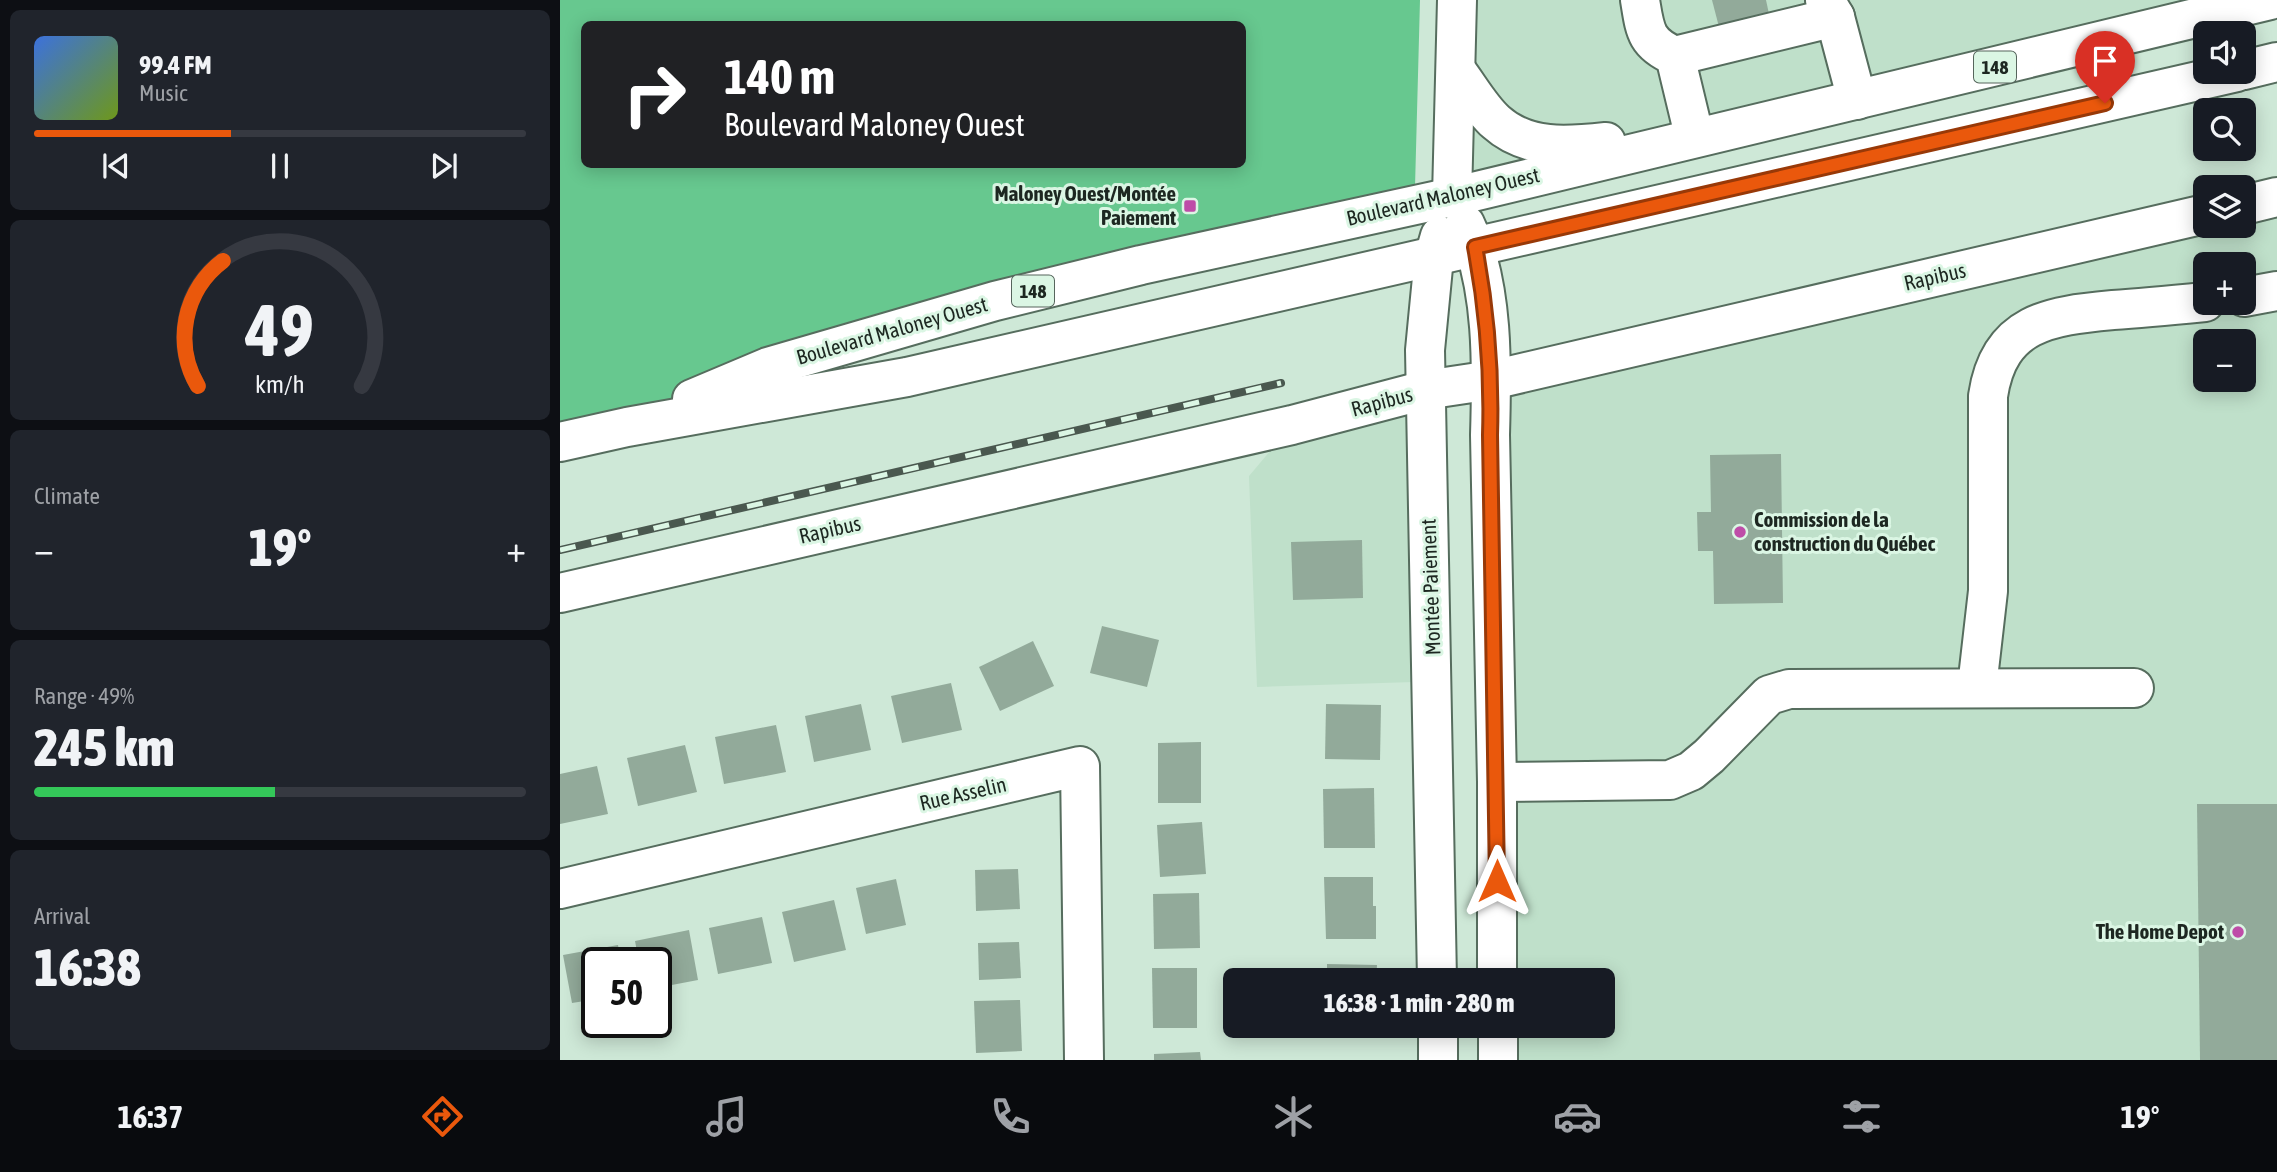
<!DOCTYPE html>
<html lang="en">
<head>
<meta charset="utf-8">
<style>
  body { margin:0; font-family:"Asap Condensed",sans-serif; background:#20242c; color:#f1f3f6; height:100vh; display:flex; flex-direction:column; font-size:26px; white-space:nowrap }
  * { box-sizing:border-box; margin:0 }
  p { font-size:23px; color:#9ea1a6 }
  .icon { flex:none; width:38px; height:38px; fill:none; stroke:currentColor; stroke-width:2; stroke-linecap:round; stroke-linejoin:round }
  .map { position:relative; flex:1; overflow:hidden }
  .details { display:flex; flex-direction:column; gap:10px; padding:10px; background:#0d0f14; width:560px }
  .details>* { flex:none }
  .guide { position:absolute; left:21px; top:21px; width:665px; height:147px; border-radius:10px; box-shadow:0 4px 18px #0003; background:#202124; color:#fff; overflow:hidden }
  .tools { position:absolute; left:1633px; top:21px; display:grid; gap:14px }
  .tools a { display:grid; place-items:center; width:63px; height:63px; border-radius:10px; background:#171b24; box-shadow:0 4px 18px #0003; font-size:35px }
  .speed { position:absolute; left:21px; top:947px; display:flex; gap:14px; font-size:35px; font-weight:700; text-align:center }
  .speed>* { display:grid; place-content:center; width:91px; height:91px; border-radius:50%; background:#171b24; box-shadow:0 4px 18px #0003; line-height:1 }
  .speed .limit { border:4px solid #111; border-radius:10px; background:#fff; color:#111 }
  .pin { position:absolute; display:grid; place-items:center; width:60px; height:60px; color:#fff; margin:-72px -30px; border-radius:50% 50% 50% 0; rotate:-45deg; box-shadow:0 0 7px #0007 }
  .pin .icon { rotate:45deg }
  .me { position:absolute; width:77px; margin:-38px; rotate:0deg; stroke-linejoin:round; filter:drop-shadow(0 0 5px #0008) }
  .turn { display:flex; align-items:center; gap:24px; height:147px; padding:0 28px; font-size:32px }
  .turn .icon { width:91px; height:91px; stroke-width:2.5 }
  .turn b { display:block; font-size:49px; line-height:60px }
  .big { font-size:52px; font-weight:800; line-height:1.1 }
  .details .tile { flex:1; display:flex; flex-direction:column; justify-content:center; gap:10px; min-width:0; padding:0 24px; border-radius:10px; background:#20242c }
  .details .dial { align-items:center; gap:0 }
  .dial svg { height:182px; overflow:visible; fill:none; stroke:#363941; stroke-width:7; stroke-linecap:round; text-anchor:middle }
  .dial text { fill:#f1f3f6; stroke:none }
  .song { display:flex; align-items:center; gap:21px }
  .cover { width:84px; height:84px; border-radius:10px; background:linear-gradient(135deg,hsl(220 70% 55%),hsl(80 70% 35%)) }
  .played { height:7px; border-radius:4px; background:linear-gradient(90deg,#ea580c 40%,#363941 40%) }
  .keys { display:flex; justify-content:space-around; direction:ltr }
  .heat { display:flex; justify-content:space-between; align-items:center; font-size:38px; direction:ltr }
  .charge { height:10px; border-radius:5px; background:linear-gradient(90deg,#34c759 49%,#363941 0) }
  .trip { position:absolute; left:663px; top:968px; width:392px; height:70px; border-radius:10px; background:#171b24; box-shadow:0 4px 18px #0003; font-weight:800; line-height:70px; text-align:center }
  .menu { display:flex; height:112px; justify-content:space-around; align-items:center; background:#090b0e; color:#9ea1a6 }
  .menu .icon { width:49px; height:49px }
  .menu .on { color:#ea580c }
  .menu b { font-size:32px; color:#f1f3f6 }
  main { display:flex; flex:1; min-height:0 }
  .map>svg:first-child { display:block }
</style>
</head>
<body>
<main>
<section class="details">
<div class="tile">
<div class="song"><i class="cover"></i><div><b>99.4 FM</b><p>Music</p></div></div>
<div class="played"></div>
<div class="keys"><svg class="icon" aria-label="previous" viewBox="0 0 24 24"><path d="M18 5L8 12l10 7zM5 5v14"/></svg><svg class="icon" aria-label="pause" viewBox="0 0 24 24"><path d="M8 5v14M16 5v14"/></svg><svg class="icon" aria-label="next" viewBox="0 0 24 24"><path d="M6 5l10 7-10 7zM19 5v14"/></svg></div>
</div>
<div class="tile dial"><svg viewBox="0 0 100 80">
<path d="M14 69A42 42 0 1 1 86 69"/>
<path d="M14 69A42 42 0 0 1 25 14" stroke="#ea580c"/>
<text x="50" y="56" font-size="32" font-weight="700">49</text>
<text x="50" y="72" font-size="11">km/h</text>
</svg></div>
<div class="tile"><p>Climate</p>
<div class="heat"><a>−</a><b class="big">19°</b><a>+</a></div>
</div>
<div class="tile"><p>Range · 49%</p><b class="big">245 km</b><div class="charge"></div></div>
<div class="tile"><p>Arrival</p><b class="big">16:38</b></div>
</section>
<div class="map">
<svg width="1717" height="1060" viewBox="0 0 1717 1060">
  <rect width="100%" height="100%" fill="#cee8d7"/>
  <g fill="#bfe0ca" fill-rule="evenodd">
    <polygon points="897,0 1710,0 892,197"/>
    <path d="M1717 197V1060H938V1026H1043V980H937L932 380 1645 226H1684V205ZM1645 264H1684V303H1645ZM1645 341H1684V380H1645Z"/>
    <polygon points="865,390 854,682 697,687 689,476 732,425"/>
  </g>
  <path fill="#67c88f" fill-rule="evenodd" d="M0 0H860L855 187 0 442ZM24 24H682V164H24Z"/>
  <g fill="#92aa9a">
    <polygon points="1152,0 1206,0 1209,14 1159,27"/>
    <polygon points="1221,454 1223,603 1154,604 1153,551 1138,551 1137,512 1151,512 1150,455"/>
    <polygon points="802,540 803,598 733,600 731,542"/>
    <polygon points="542,626 599,640 587,687 530,673"/>
    <polygon points="473,641 494,686 440,711 419,667"/>
    <polygon points="391,683 402,730 342,743 331,696"/>
    <polygon points="301,704 311,750 254,762 245,716"/>
    <polygon points="766,704 821,705 820,760 765,759"/>
    <polygon points="216,725 226,772 164,784 155,737"/>
    <polygon points="641,742 641,803 598,803 598,743"/>
    <polygon points="125,745 137,792 78,806 67,758"/>
    <polygon points="37,766 48,814 0,824 0,774"/>
    <polygon points="814,788 815,848 764,848 763,789"/>
    <polygon points="1637,804 1717,804 1717,1060 1640,1060"/>
    <polygon points="642,822 646,874 600,877 597,825"/>
    <polygon points="458,869 460,909 416,911 415,870"/>
    <polygon points="764,877 813,877 813,906 816,906 816,939 766,939"/>
    <polygon points="336,879 346,925 306,934 296,888"/>
    <polygon points="639,893 640,948 594,949 593,894"/>
    <polygon points="274,900 286,950 234,962 222,912"/>
    <polygon points="202,917 212,963 158,974 149,928"/>
    <polygon points="129,930 138,980 96,988 96,962 79,962 75,941"/>
    <polygon points="459,942 461,978 419,980 418,943"/>
    <polygon points="58,945 61,962 37,962 37,999 12,1003 3,955"/>
    <polygon points="767,964 817,965 816,980 767,980"/>
    <polygon points="592,968 637,968 637,1028 593,1028"/>
    <polygon points="460,1000 462,1051 416,1053 414,1001"/>
    <polygon points="788,1026 821,1026 821,1029 788,1028"/>
    <polygon points="640,1052 641,1060 594,1060 594,1054"/>
  </g>
  <g fill="none" stroke-linecap="round" stroke-linejoin="round">
    <defs>
      <g id="minor">
        <path d="M1080 0C1085 30 1085 43 1115 56L1134 135"/>
        <polyline points="1265,0 1275,17 1297,100"/>
        <polyline points="1115,56 1275,17"/>
        <polyline points="892,197 897,0"/>
        <polyline points="1684,205 1717,197"/>
        <polyline points="1684,297 1717,291"/>
        <polyline points="0,593 732,425 865,390 932,380 1645,214"/>
        <path d="M1417 687 1428 591V396C1439 322 1489 316 1553 310 1583 308 1614 305 1645 302"/>
        <polyline points="937,782 1110,780 1131,771 1149,756 1209,695 1229,689 1574,688"/>
        <polyline points="0,889 520,766 524,1060"/>
      </g>
      <g id="major">
        <path d="M896 70C909 87 921 109 936 122 967 150 1008 146 1046 142"/>
        <polyline points="1684,70 1717,62"/>
        <path d="M905 224C934 285 932 368 930 435L937 782V980"/>
        <polyline points="132,399 208,367 435,301 581,265 892,197 1710,0"/>
        <polyline points="0,442 67,427 347,377 1677,72"/>
        <polyline points="877,980 865,350 874,257 880,236"/>
        <polyline points="878,1026 878,1060"/>
        <polyline points="938,1026 938,1060"/>
      </g>
    </defs>
    <use href="#minor" stroke="#566d5e" stroke-width="42"/>
    <use href="#major" stroke="#566d5e" stroke-width="42"/>
    <use href="#minor" stroke="#fff" stroke-width="38"/>
    <use href="#major" stroke="#fff" stroke-width="38"/>
    <defs>
      <polyline id="rail" points="0,550 721,383"/>
    </defs>
    <use href="#rail" stroke="#4a584f" stroke-width="8"/>
    <use href="#rail" stroke="#dbf6e4" stroke-width="5" stroke-dasharray="16" stroke-linecap="butt"/>
  </g>
  <g fill="none" stroke-linecap="round" stroke-linejoin="round">
    <defs>
      <path id="route" d="M937 881 930 435C932 371 927 310 915 247L1545 103"/>
    </defs>
    <use href="#route" stroke="#983908" stroke-width="18"/>
    <use href="#route" stroke="#ea580c" stroke-width="12"/>
  </g>
  <g fill="#be4da8" stroke="#dbf6e4" stroke-width="2.5">
    <rect x="623" y="199" width="14" height="14" rx="3.5"/>
    <circle cx="1180" cy="532" r="7"/>
    <circle cx="1678" cy="932" r="7"/>
  </g>
  <g text-anchor="middle" stroke-width="6" stroke-linejoin="round" paint-order="stroke">
    <g fill="#dbf6e4" stroke="#56655c" stroke-width="2">
      <rect x="1414" y="51.5" width="42" height="31" rx="5"/>
      <rect x="452" y="275.5" width="42" height="31" rx="5"/>
    </g>
    <g font-size="19" font-weight="bold" fill="#1d2721">
      <text x="1435" y="74">148</text>
      <text x="473" y="298">148</text>
    </g>
    <g font-size="21" font-weight="bold" fill="#1d2721" stroke="#dbf6e4" text-anchor="end">
      <text x="616" y="201">Maloney Ouest/Montée<tspan x="616" dy="24">Paiement</tspan></text>
      <text x="1194" y="527" text-anchor="start">Commission de la<tspan x="1194" dy="24">construction du Québec</tspan></text>
      <text x="1664" y="939">The Home Depot</text>
    </g>
    <g font-size="21" fill="#1d2721" stroke="#dbf6e4">
      <text transform="translate(883 197) rotate(-13)" y="7">Boulevard Maloney Ouest</text>
      <text transform="translate(1375 277) rotate(-13)" y="7">Rapibus</text>
      <text transform="translate(332 331) rotate(-16)" y="7">Boulevard Maloney Ouest</text>
      <text transform="translate(822 402) rotate(-15)" y="7">Rapibus</text>
      <text transform="translate(270 530) rotate(-13)" y="7">Rapibus</text>
      <text transform="translate(871 587) rotate(-92)" y="7">Montée Paiement</text>
      <text transform="translate(403 794) rotate(-13)" y="7">Rue Asselin</text>
    </g>
  </g>
</svg>
<div class="tools">
<a><svg class="icon" aria-label="sound" viewBox="0 0 24 24"><path d="M4 9h4l5-4v14l-5-4H4zM17 9q2 3 0 6"/></svg></a>
<a><svg class="icon" aria-label="search" viewBox="0 0 24 24"><circle cx="10" cy="10" r="6"/><path d="M15 15l6 6"/></svg></a>
<a><svg class="icon" aria-label="layers" viewBox="0 0 24 24"><path d="M12 4l9 5-9 5-9-5zM3 14l9 5 9-5"/></svg></a>
<a>+</a>
<a>−</a>
</div>
<div class="speed"><div class="limit">50</div></div>
<div class="pin" style="left:1545px;top:103px;background:#d93025"><svg class="icon" aria-label="arrive" viewBox="0 0 24 24"><path d="M6 21V4h12l-3 4 3 4H6"/></svg></div>
<svg class="me" style="left:937px;top:881px" viewBox="-20 -20 40 40"><path d="M0-17L14 15 0 8-14 15z" fill="#ea580c" stroke="#fff" stroke-width="4"/></svg>
<div class="trip">16:38 · 1 min · 280 m</div>
<div class="guide">
<div class="turn"><svg class="icon" aria-label="right" viewBox="0 0 24 24"><path d="M7 20v-9h11M14 6l5 5-5 5"/></svg><div><b>140 m</b>Boulevard Maloney Ouest</div></div>
</div>
</div>
</main>
<nav class="menu">
<b>16:37</b>
<svg class="icon on" aria-label="directions" viewBox="0 0 24 24"><path d="M12 3l9 9-9 9-9-9zM9 14v-3h6M13 9l2 2-2 2"/></svg>
<svg class="icon" aria-label="music" viewBox="0 0 24 24"><path d="M9 18V5l10-2v13"/><circle cx="6" cy="18" r="3"/><circle cx="16" cy="16" r="3"/></svg>
<svg class="icon" aria-label="phone" viewBox="0 0 24 24"><path d="M5 4h4l2 5-3 2q2 4 5 5l2-3 5 2v4C11 20 4 13 5 4z"/></svg>
<svg class="icon" aria-label="climate" viewBox="0 0 24 24"><path d="M12 3v18M4 7l16 10M4 17L20 7"/></svg>
<svg class="icon" aria-label="car" viewBox="0 0 24 24"><path d="M5 17H2v-5l4-1 3-4h7l3 4 3 1v5h-3M9 17h6M6 11h13"/><circle cx="7" cy="17" r="2"/><circle cx="17" cy="17" r="2"/></svg>
<svg class="icon" aria-label="filters" viewBox="0 0 24 24"><path d="M4 7h16M4 17h16"/><circle cx="9" cy="7" r="2"/><circle cx="15" cy="17" r="2"/></svg>
<b>19°</b>
</nav>
</body>
</html>
